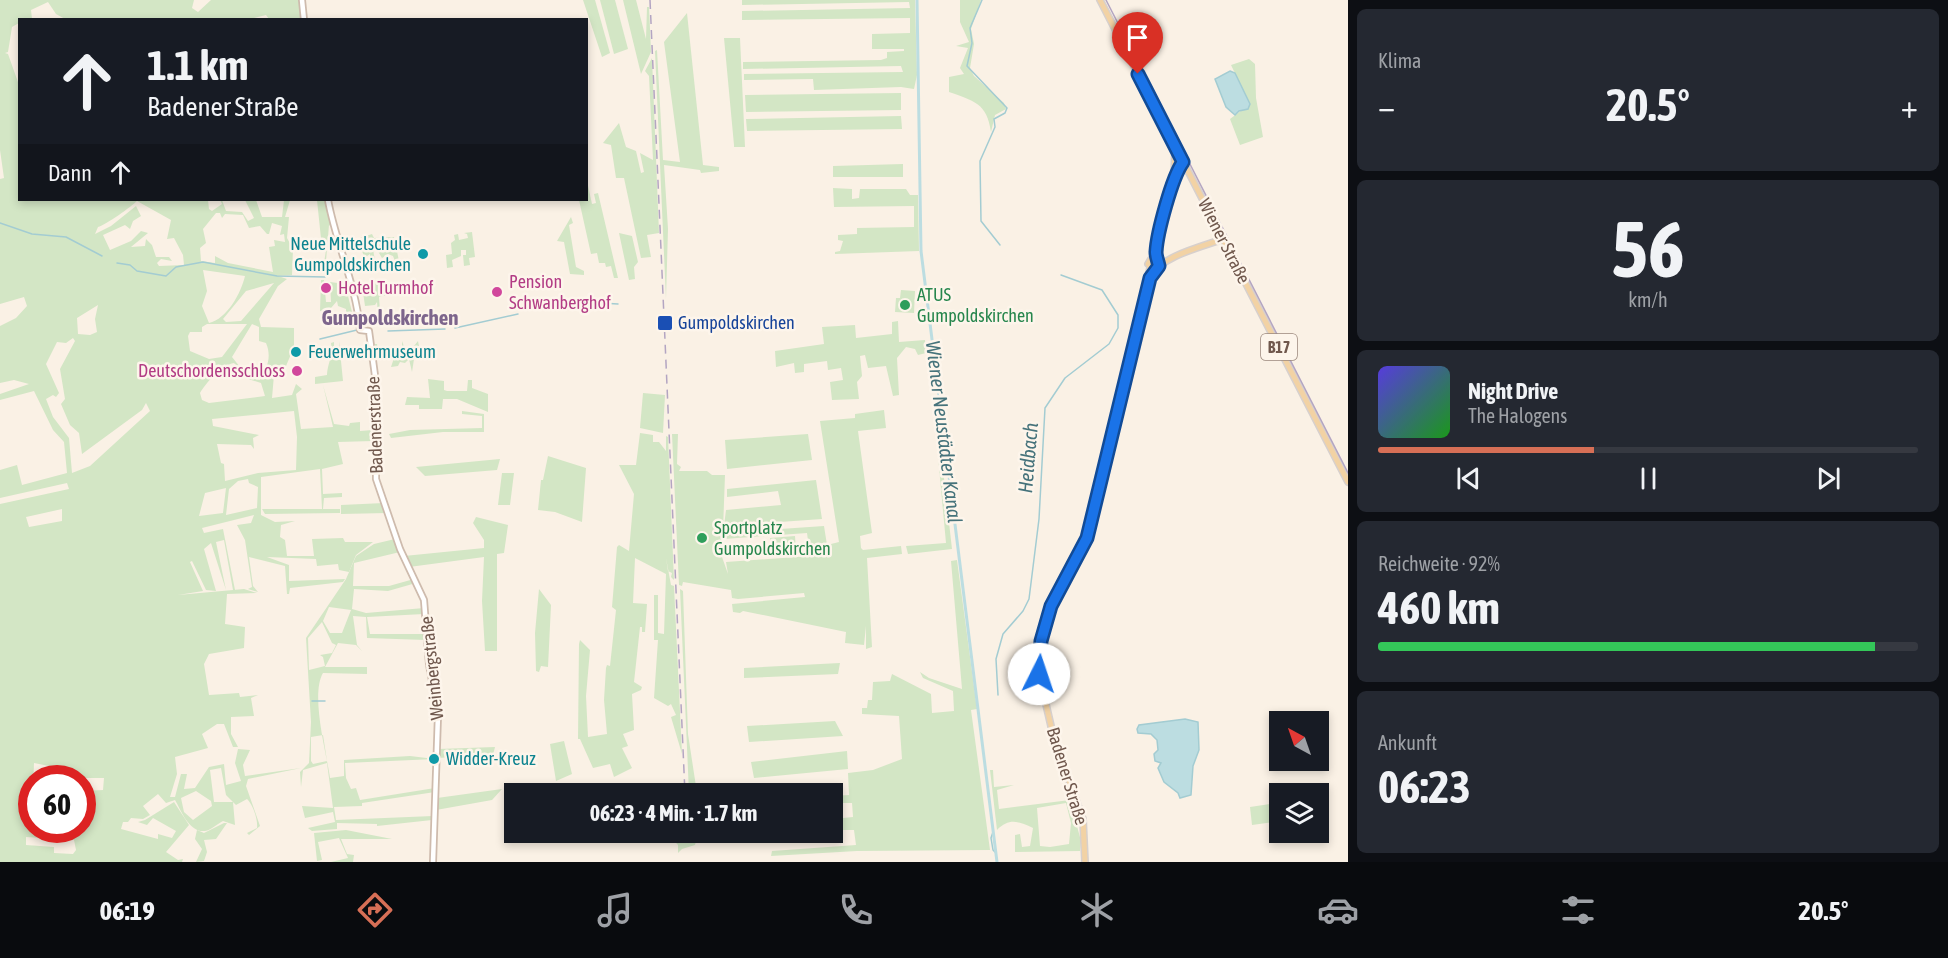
<!DOCTYPE html>
<html lang="de">
<head>
<meta charset="utf-8">
<style>
  body { margin:0; font-family:"Asap Condensed",sans-serif; background:#242831; color:#f1f3f6; height:100vh; display:flex; flex-direction:column; font-size:22px; white-space:nowrap }
  * { box-sizing:border-box; margin:0 }
  p { font-size:20px; color:#9ea1a6 }
  .icon { flex:none; width:33px; height:33px; fill:none; stroke:currentColor; stroke-width:2; stroke-linecap:round; stroke-linejoin:round }
  .map { position:relative; flex:1; overflow:hidden }
  .sheet { display:flex; flex-direction:column; gap:9px; padding:9px; background:#0d0f14; width:600px }
  .sheet>* { flex:none }
  .hud { position:absolute; left:18px; top:18px; width:570px; height:183px; border-radius:0px; box-shadow:0 3px 9px #0003; background:#171b24; color:#f1f3f6; overflow:hidden }
  .needle { width:39px; rotate:320deg }
  .tools { position:absolute; left:1269px; top:711px; display:grid; gap:12px }
  .tools a { display:grid; place-items:center; width:60px; height:60px; border-radius:0px; background:#171b24; box-shadow:0 3px 9px #0003; font-size:30px }
  .speed { position:absolute; left:18px; top:765px; display:flex; gap:12px; font-size:30px; font-weight:700; text-align:center }
  .speed>* { display:grid; place-content:center; width:78px; height:78px; border-radius:50%; background:#171b24; box-shadow:0 3px 9px #0003; line-height:1 }
  .speed .limit { border:9px solid #d22; background:#fff; color:#111 }
  .pin { position:absolute; display:grid; place-items:center; width:51px; height:51px; color:#fff; margin:-62px -26px; border-radius:50% 50% 50% 0; rotate:-45deg; box-shadow:0 0 6px #0007 }
  .pin .icon { rotate:45deg }
  .me { position:absolute; width:66px; margin:-33px; rotate:4deg; stroke-linejoin:round; filter:drop-shadow(0 0 4px #0008) }
  .turn { display:flex; align-items:center; gap:21px; height:126px; padding:0 30px; font-size:27px }
  .turn .icon { width:78px; height:78px; stroke-width:2.5 }
  .turn b { display:block; font-size:42px; line-height:51px }
  .then { display:flex; align-items:center; height:57px; padding:0 30px; background:#0003; gap:12px; font-size:22px }
  .big { font-size:45px; font-weight:700; line-height:1.1 }
  .sheet .tile { flex:1; display:flex; flex-direction:column; justify-content:center; gap:9px; min-width:0; padding:0 21px; border-radius:9px; background:#242831 }
  .sheet .dial { align-items:center; gap:0 }
  .dial b { font-size:78px; line-height:1 }
  .song { display:flex; align-items:center; gap:18px }
  .cover { width:72px; height:72px; border-radius:9px; background:linear-gradient(135deg,hsl(250 70% 55%),hsl(120 70% 35%)) }
  .played { height:6px; border-radius:3px; background:linear-gradient(90deg,#d76f56 40%,#363941 40%) }
  .keys { display:flex; justify-content:space-around; direction:ltr }
  .heat { display:flex; justify-content:space-between; align-items:center; font-size:33px; direction:ltr }
  .charge { height:9px; border-radius:4px; background:linear-gradient(90deg,#34c759 92%,#363941 0) }
  .trip { position:absolute; left:504px; top:783px; width:339px; height:60px; border-radius:0px; background:#171b24; box-shadow:0 3px 9px #0003; font-weight:700; line-height:60px; text-align:center }
  .tab-bar { display:flex; height:96px; justify-content:space-around; align-items:center; background:#090b0e; color:#9ea1a6 }
  .tab-bar .icon { width:42px; height:42px }
  .tab-bar .selected { color:#d76f56 }
  .tab-bar b { font-size:27px; color:#f1f3f6 }
  main { display:flex; flex:1; min-height:0 }
  .map>svg:first-child { display:block }
</style>
</head>
<body>
<main>
<div class="map">
<svg width="1348" height="862" viewBox="0 0 1348 862">
  <rect width="100%" height="100%" fill="#faf1e5"/>
  <g fill="#d3e6c5" fill-rule="evenodd">
    <path d="M0 0H194L192 8 198 12 211 0H300L302 19H269L266 15 246 20 65 19 56 14 48 2 31 10 32 19 20 20 19 23 12 27 8 52 5 53 8 54 19 85 20 200H208L209 209 212 211 222 204 220 200H222L226 211 242 212 248 221 254 218 245 200H256L262 217H282L284 200H290L285 217H289L287 238 293 249 292 275 278 276 287 279 278 286 259 319 261 327 294 328V347L286 366H281L274 375 272 398 292 395 296 384 302 389 296 394 301 429 333 427 323 385 334 424 349 426 350 423 360 422V431L373 430V441L338 442 343 464 322 469 323 494 342 493V497L324 498 323 509H340V513L265 514 262 509H322L320 469 261 477V515L275 522 295 521 281 525 280 537 285 540 287 556H314L312 539 343 538 345 542H373L356 555 349 572 339 570 338 564 317 566 316 559 267 557 289 565V581L345 579 343 582 290 588 289 594H287L285 566 249 557 253 586 258 592 248 589 252 587 245 540 237 525 251 523 254 515 202 528 204 533 223 529 235 590H233L224 540 216 542 226 590 211 543 204 549 216 591 206 590 192 561 190 562 203 591 178 595 244 589 257 593 227 594 225 624 245 627 244 648 209 654 204 664 209 695 239 693 240 697 258 695 251 698 254 716 231 717V734L238 747H233L224 724H217L202 734 208 748 175 757 177 774 170 797H175L181 774H187L184 789 195 788 209 767 224 764 226 785 241 781 235 763 238 749 250 750 243 765 245 776 301 768 248 779 246 786 260 826 249 835 247 833 257 828C258 819 253 805 247 799L236 805 226 795 221 768 210 770 214 802H233L235 825 223 821C217 824 211 830 205 831 189 833 181 810 175 800L166 803 158 794 143 806 150 815 143 819 131 818 128 822H123L121 829 158 839V834L172 838 176 831 153 818 147 825 138 822 145 820 174 802 189 825 166 852 178 860 183 859 182 862H0V504L69 489 67 483 0 498V470L17 465 22 485 67 473 64 442 53 430 34 391 0 400V394L29 384 14 380 0 383V326L16 318 27 306 24 297 0 304V179L4 178 0 150ZM137 201 171 220 167 239 174 238 183 255 184 265 159 266 157 263 161 259 172 261 169 257H156L152 245 146 239 145 246 131 247 148 233 141 231 131 241 110 250 103 235 125 225 130 229 133 221 141 216 136 206 111 226 95 234 98 227C106 225 132 206 137 201ZM216 213H220L222 218 225 214 243 215 249 228 260 226 267 234H269L272 223 282 226 280 235 284 234 285 242 274 240 275 246 269 247 273 272 228 263 215 256V263L201 261 200 248 206 243 203 229ZM203 270 245 276C241 293 227 319 209 323L202 306 207 291ZM274 283 241 321 226 322 223 319 246 291ZM98 305 95 319 97 332 90 335 78 334 77 318ZM207 324H247L222 357 209 359 190 351 188 336 190 332H202V327ZM252 324 259 327V341L266 343C272 357 267 368 260 380L248 377 232 357ZM73 338 75 341 60 369 65 399 61 404 70 425 79 433 82 454 142 410 146 403 150 411 90 466 72 473 69 438 53 417 46 399 53 395 56 397 59 393 46 364 57 342 66 343ZM234 363 248 379 261 383 265 396 209 403 202 400 200 393C206 383 221 365 234 363ZM294 411 297 437 296 470 258 473 225 481 224 464 221 463 217 444 251 445 254 449 253 438 259 435 213 426 212 419ZM248 479 249 483 258 487 257 508 226 515 229 489 238 481ZM226 488 223 513 199 516 205 493ZM62 509V521L29 527 26 517ZM34 763 54 767 56 778H104L103 790 83 791V796L86 795 88 800 83 802 82 830H32L31 820 27 815 32 813ZM196 791 211 801 212 806 193 820 184 812 181 798ZM26 837 74 840 76 850 73 854 54 853V847L26 845Z"/>
    <polygon points="583,0 595,0 610,53 602,57"/>
    <polygon points="600,0 615,0 628,49 614,54"/>
    <polygon points="623,0 636,0 646,39 647,7 649,7 651,52 641,74"/>
    <polygon points="742,0 915,0 917,75 914,89 901,87 814,90 813,79 744,80 744,74 903,72 901,66 743,69 743,62 881,60 887,58 887,52 904,51 904,49 872,49 872,34 910,33 910,18 742,20 742,11 910,8 909,2 742,5"/>
    <path d="M960 0H981L971 29 974 44 970 68 974 76 1004 103 1006 109 995 115 991 132C987 103 974 101 949 92V77L964 74 960 68 968 48 956 46 969 42 960 22Z"/>
    <polygon points="687,13 703,165 719,167 719,171 701,173 700,170 664,165 668,229 666,299 655,51 657,50 663,160 680,162 664,42"/>
    <polygon points="724,38 740,38 745,147 734,147 734,145"/>
    <polygon points="652,58 659,233 647,235 651,257 641,258 624,178 616,178 611,145 603,143 619,123 626,147 636,151 641,173 644,172 640,153 653,160 649,76 645,71"/>
    <polygon points="1249,59 1255,64 1256,98 1263,137 1240,145 1230,119 1250,104 1231,65"/>
    <polygon points="901,93 901,110 746,112 745,95"/>
    <polygon points="901,116 902,129 747,131 746,119"/>
    <polygon points="903,164 903,177 833,177 833,166"/>
    <polygon points="587,181 592,204 596,203 594,194 598,193 618,278 614,278 611,266 606,267 605,263 599,263 597,253 591,254 579,200 586,200"/>
    <polygon points="833,188 852,189 852,199 859,198 860,189 906,189 910,195 918,195 919,251 835,254 835,252 840,251 843,241 838,240 838,235 857,234 857,228 914,227 914,206 834,207"/>
    <polygon points="317,200 326,200 333,228 329,225 325,273 323,270 326,250 322,248"/>
    <polygon points="571,217 573,223 569,225 576,267 584,271 584,275 570,274 564,242 557,241"/>
    <polygon points="472,232 475,257 469,258 470,265 464,266 463,255 466,255 466,250 461,250 461,256 452,260 453,267 447,268 446,255 452,254 451,243 455,240 454,235 458,234 459,240 468,238 467,234 464,233"/>
    <polygon points="619,233 632,236 638,262 634,267 635,279 629,280"/>
    <polygon points="372,234 374,238 394,237 399,261 395,261 393,256 388,254 382,258 376,248 373,249 375,261 370,262 370,254 367,256 367,260 362,261 361,257 364,256 357,239"/>
    <polygon points="386,279 387,295 379,297 381,327 379,327 377,302 375,305 365,306 363,292 373,289 371,281"/>
    <polygon points="321,280 324,280 326,302 331,302 330,282 345,284 352,312 346,316 346,309 338,306 337,301 331,308 320,311"/>
    <polygon points="901,290 915,291 914,313 895,312 896,298 900,298"/>
    <polygon points="898,321 899,342 925,340 926,353 918,355 915,349 906,347 897,358 899,395 893,396 886,366 868,368 865,355 860,356 862,376 857,382 859,399 832,400 830,382 843,380 841,368 828,370 827,361 804,364 804,372 795,373 794,363 776,367 775,351 824,344 822,327 855,325 856,338 892,334 892,322"/>
    <path d="M339 341 343 381 315 384V377L327 375C328 361 333 358 331 343L334 342V353L339 357Z"/>
    <polygon points="402,341 407,355 415,354 414,346 418,341 421,357 414,359 412,372 409,359 405,363 400,362 398,366 391,367 394,358 374,359 375,344 377,344 379,354 383,348 387,354 388,348 393,348 393,353 402,353"/>
    <polygon points="428,379 444,381 444,390 447,391 467,391 468,380 472,380 472,388 488,394 488,412 457,399 443,399 442,409 419,409 419,405 405,405 407,397 430,398"/>
    <polygon points="643,393 665,395 663,433 640,428"/>
    <polygon points="884,410 886,428 858,431 872,533 860,536 861,548 863,550 901,546 902,554 867,558 872,647 866,649 866,626 864,645 845,643 846,632 743,611 740,613 733,612 732,604 805,597 804,593 738,599 732,598 731,590 683,582 682,586 679,585 672,434 678,434 677,464 681,467 679,471 707,471 712,475 725,475 722,557 728,574 726,562 810,556 807,533 724,539 724,533 824,526 827,545 839,542 820,421 855,418 855,414"/>
    <polygon points="462,411 484,414 484,432 443,432 391,438 389,434 410,430 482,428 482,416 462,414"/>
    <polygon points="640,433 653,435 653,442 659,442 666,451 666,436 668,437 674,580 671,577 672,573 668,571 666,558 671,585 674,586 682,754 671,717 676,715 671,704 668,706 654,698 658,640 654,640 654,595 658,595 658,633 664,634 666,574 635,558 633,603 647,604 645,632 642,632 642,627 640,627 634,682 642,687 641,690 632,694 634,730 623,734 628,746 622,748 632,768 614,777 610,764 593,768 580,739 578,739 579,644 580,640 590,650 586,696 588,737 607,734 604,700 606,668 607,665 610,666 616,610 612,607 617,547 619,545 629,551 634,494 619,465 636,465"/>
    <polygon points="808,434 812,460 727,469 725,440"/>
    <polygon points="936,434 939,434 952,549 908,554 906,546 946,543"/>
    <polygon points="548,456 586,468 582,522 555,512 538,510 541,480 543,480"/>
    <polygon points="500,459 497,470 425,476 416,467"/>
    <polygon points="502,473 514,473 510,505 498,505"/>
    <polygon points="816,480 822,519 724,526 726,510 781,505 778,491 727,497 727,489"/>
    <polygon points="384,503 387,513 341,514 341,505"/>
    <polygon points="476,517 508,525 504,553 497,554 497,651 485,651 482,601 484,557 409,567 404,556 484,548 484,540 473,523"/>
    <polygon points="795,536 796,553 771,555 770,538"/>
    <path d="M395 539 400 552 354 563 353 586H389L414 579 416 583 388 591 354 589 352 609 366 613 424 608V614L367 617 370 634H426V640L367 638 366 617 353 616 357 645 362 651 356 645 338 643 325 667H367V674L323 673C310 695 327 755 330 778L344 776V760L410 756 435 759 345 763 346 778 351 789 356 788 360 800 435 788V792L362 803V806L334 807 336 820 433 816 432 820 377 826V824L337 823V829L312 831 308 828 335 822 333 812 305 818 302 806 333 808 327 763 303 770 301 787 300 772 309 763 311 722 306 638 346 579 356 556 374 544ZM329 607 351 610 342 633H330L323 621ZM322 622 332 643 336 645 332 653 320 655 323 657 325 666 309 670 308 638ZM323 735 327 761 313 764 311 761V737Z"/>
    <polygon points="957,560 977,709 971,710 990,850 857,851 771,856 772,851 856,845 854,830 833,830 833,819 853,817 852,803 833,803 833,796 849,795 848,773 873,770 902,759 899,716 862,714 862,708 867,708 868,700 872,700 873,682 890,681 892,674 931,694 932,713 954,711 953,691 923,678 920,672 929,678 962,689 951,561"/>
    <polygon points="539,589 551,605 548,667 541,666 539,672 536,671 535,633"/>
    <polygon points="680,589 683,591 688,734 697,793 689,793"/>
    <polygon points="840,663 838,674 744,678 744,668"/>
    <polygon points="835,721 843,736 749,742 747,726"/>
    <polygon points="564,741 572,774 556,781 550,744"/>
    <polygon points="495,747 493,755 437,758 438,749"/>
    <polygon points="847,751 848,769 754,778 751,762"/>
    <path d="M990 770H993L994 787 1014 785 997 790 999 809 1070 800 1081 841 1080 851 1015 852V835L1020 834 1022 847 1030 846 1033 828C1018 821 1009 818 997 830ZM1066 803 1071 823 1069 844 1050 847 1040 846 1037 808Z"/>
    <polygon points="502,789 492,800 436,810 437,798"/>
    <polygon points="1270,804 1273,822 1252,825 1250,807"/>
    <polygon points="224,823 227,823 216,839 204,840 207,852 204,861 196,862 202,849 195,839 197,830 204,833"/>
    <polygon points="346,830 392,839 341,839 347,854 354,855 353,862 331,862 348,858 339,838 318,842 322,860 317,861 314,833"/>
    <polygon points="667,833 702,833 697,837 695,845 682,849 678,853 678,845"/>
  </g>
  <g fill="#bcdde1" stroke="#a3ccd2" stroke-width="1.5">
    <polygon points="1230,71 1235,73 1250,104 1248,109 1239,111 1235,115 1226,107 1215,79"/>
    <polygon points="1185,719 1198,722 1199,750 1193,766 1191,795 1180,798 1178,793 1164,782 1158,768 1161,763 1155,761 1154,754 1158,750 1157,740 1151,734 1138,733 1137,729 1139,725"/>
  </g>
  <g fill="none" stroke-linecap="round" stroke-linejoin="round">
    <g stroke="#a3ccd2" stroke-width="1.5">
      <polyline points="982,0 970,28 972,43 967,66 1007,108 1005,113 994,119 995,127 980,161 981,221 1000,245"/>
      <polyline points="0,223 32,234 66,237 102,256"/>
      <polyline points="117,263 130,265 137,271 166,276 176,267 203,262 277,276 325,277"/>
      <polyline points="567,301 618,304"/>
      <polyline points="455,328 518,314"/>
      <polyline points="388,331 445,329"/>
      <polyline points="320,339 357,330"/>
      <polyline points="998,695 996,659 1003,634 1023,611 1029,599 1039,519 1045,408 1065,378 1109,344 1118,328 1118,315 1102,290 1061,275"/>
      <polyline points="312,701 325,701"/>
      <polyline points="993,832 991,838 993,850 996,853"/>
    </g>
    <polyline stroke="#bcdde1" stroke-width="3" points="917,0 921,251 997,862"/>
    <defs>
      <g id="secondary">
        <polyline points="302,0 304,20"/>
        <path d="M328 200C336 244 356 284 360 330L369 331 376 383V479L400 549 424 600 429 664 438 715 433 862"/>
      </g>
      <g id="primary">
        <polyline points="1100,0 1348,482"/>
        <polyline points="1152,259 1174,178 1175,150"/>
        <polyline points="1153,269 1148,264 1151,259 1157,260 1159,266"/>
        <path d="M1150 277C1161 256 1201 247 1223 239"/>
        <polyline points="1085,862 1083,819 1054,739 1039,674 1040,652 1051,606 1087,538 1150,268"/>
      </g>
    </defs>
    <use href="#secondary" stroke="#cebbad" stroke-width="8"/>
    <use href="#primary" stroke="#d7d0cd" stroke-width="8"/>
    <use href="#secondary" stroke="#fff" stroke-width="4.5"/>
    <use href="#primary" stroke="#f2d2a4" stroke-width="5"/>
    <polyline stroke="#b3a5c2" stroke-width="1.5" points="1106,0 1348,473"/>
    <polyline stroke="#b3a5c2" stroke-width="1.5" stroke-dasharray="9 6" stroke-linecap="butt" points="650,0 685,794"/>
  </g>
  <g fill="none" stroke-linecap="round" stroke-linejoin="round">
    <defs>
      <path id="route" d="M1039 674 1041 641 1051 606 1087 538 1150 278 1159 266C1158 261 1156 257 1156 252 1157 233 1172 177 1183 162L1138 74"/>
    </defs>
    <use href="#route" stroke="#114b97" stroke-width="15"/>
    <use href="#route" stroke="#1a73e8" stroke-width="10"/>
  </g>
  <g fill="#0f9aa8" stroke="#fdf5eb" stroke-width="2">
    <circle cx="423" cy="254" r="6"/>
    <circle cx="296" cy="352" r="6"/>
    <circle cx="434" cy="759" r="6"/>
  </g>
  <g fill="#d1479c" stroke="#fdf5eb" stroke-width="2">
    <circle cx="326" cy="288" r="6"/>
    <circle cx="497" cy="292" r="6"/>
    <circle cx="297" cy="371" r="6"/>
  </g>
  <g fill="#2e9e5b" stroke="#fdf5eb" stroke-width="2">
    <circle cx="905" cy="305" r="6"/>
    <circle cx="702" cy="538" r="6"/>
  </g>
  <rect fill="#1a4fb4" stroke="#fdf5eb" stroke-width="2" x="657" y="315" width="16" height="16" rx="3"/>
  <g text-anchor="middle" stroke-width="5" stroke-linejoin="round" paint-order="stroke">
    <rect fill="#fdf5eb" stroke="#9a877c" stroke-width="1.5" x="1261" y="334" width="36" height="26" rx="4.5"/>
    <g font-size="16" font-weight="bold" fill="#70584d">
      <text x="1279" y="353">B17</text>
    </g>
    <g font-size="18" fill="#70584d" stroke="#fdf5eb">
      <text transform="translate(1224 241) rotate(63)" y="6">Wiener Straße</text>
      <text transform="translate(375 425) rotate(-92)" y="6">Badenerstraße</text>
      <text transform="translate(432 668) rotate(-96)" y="6">Weinbergstraße</text>
      <text transform="translate(1067 776) rotate(73)" y="6">Badener Straße</text>
    </g>
    <g font-size="18" fill="#0d838f" stroke="#fdf5eb" text-anchor="start">
      <text x="411" y="250" text-anchor="end">Neue Mittelschule<tspan x="411" dy="21">Gumpoldskirchen</tspan></text>
      <text x="308" y="358">Feuerwehrmuseum</text>
      <text x="446" y="765">Widder-Kreuz</text>
    </g>
    <g font-size="18" fill="#b23c85" stroke="#fdf5eb" text-anchor="start">
      <text x="509" y="288">Pension<tspan x="509" dy="21">Schwanberghof</tspan></text>
      <text x="338" y="294">Hotel Turmhof</text>
      <text x="285" y="377" text-anchor="end">Deutschordensschloss</text>
    </g>
    <g font-size="18" fill="#27864d" stroke="#fdf5eb" text-anchor="start">
      <text x="917" y="301">ATUS<tspan x="917" dy="21">Gumpoldskirchen</tspan></text>
      <text x="714" y="534">Sportplatz<tspan x="714" dy="21">Gumpoldskirchen</tspan></text>
    </g>
    <g font-size="18" fill="#164399" stroke="#fdf5eb" text-anchor="start">
      <text x="678" y="329">Gumpoldskirchen</text>
    </g>
    <g font-size="20" font-style="italic" fill="#46737b" stroke="#fdf5eb">
      <text transform="translate(944 432) rotate(83)" y="7">Wiener Neustädter Kanal</text>
      <text transform="translate(1028 458) rotate(-85)" y="7">Heidbach</text>
    </g>
    <g font-size="21" font-weight="bold" fill="#7d658c" stroke="#fdf5eb">
      <text x="390" y="325">Gumpoldskirchen</text>
    </g>
  </g>
</svg>
<div class="tools">
<a><svg class="needle" viewBox="-14 -14 28 28"><path d="M0-13l5 13h-10z" fill="#e53935"/><path d="M0 13l5-13h-10z" fill="#9ea1a6"/></svg></a>
<a><svg class="icon" aria-label="layers" viewBox="0 0 24 24"><path d="M12 4l9 5-9 5-9-5zM3 14l9 5 9-5"/></svg></a>
</div>
<div class="speed"><div class="limit">60</div></div>
<div class="pin" style="left:1138px;top:74px;background:#d93025"><svg class="icon" aria-label="arrive" viewBox="0 0 24 24"><path d="M6 21V4h12l-3 4 3 4H6"/></svg></div>
<svg class="me" style="left:1039px;top:674px" viewBox="-20 -20 40 40"><circle r="19" fill="#fff"/><path d="M0-13L10 11 0 6-10 11z" fill="#1a73e8"/></svg>
<div class="trip">06:23 · 4 Min. · 1.7 km</div>
<div class="hud">
<div class="turn"><svg class="icon" aria-label="ahead" viewBox="0 0 24 24"><path d="M12 20V5M6 11l6-6 6 6"/></svg><div><b>1.1 km</b>Badener Straße</div></div>
<div class="then">Dann<svg class="icon" aria-label="ahead" viewBox="0 0 24 24"><path d="M12 20V5M6 11l6-6 6 6"/></svg></div>
</div>
</div>
<section class="sheet">
<div class="tile"><p>Klima</p>
<div class="heat"><a>−</a><b class="big">20.5°</b><a>+</a></div>
</div>
<div class="tile dial"><b>56</b><p>km/h</p></div>
<div class="tile">
<div class="song"><i class="cover"></i><div><b>Night Drive</b><p>The Halogens</p></div></div>
<div class="played"></div>
<div class="keys"><svg class="icon" aria-label="previous" viewBox="0 0 24 24"><path d="M18 5L8 12l10 7zM5 5v14"/></svg><svg class="icon" aria-label="pause" viewBox="0 0 24 24"><path d="M8 5v14M16 5v14"/></svg><svg class="icon" aria-label="next" viewBox="0 0 24 24"><path d="M6 5l10 7-10 7zM19 5v14"/></svg></div>
</div>
<div class="tile"><p>Reichweite · 92%</p><b class="big">460 km</b><div class="charge"></div></div>
<div class="tile"><p>Ankunft</p><b class="big">06:23</b></div>
</section>
</main>
<nav class="tab-bar">
<b>06:19</b>
<svg class="icon selected" aria-label="directions" viewBox="0 0 24 24"><path d="M12 3l9 9-9 9-9-9zM9 14v-3h6M13 9l2 2-2 2"/></svg>
<svg class="icon" aria-label="music" viewBox="0 0 24 24"><path d="M9 18V5l10-2v13"/><circle cx="6" cy="18" r="3"/><circle cx="16" cy="16" r="3"/></svg>
<svg class="icon" aria-label="phone" viewBox="0 0 24 24"><path d="M5 4h4l2 5-3 2q2 4 5 5l2-3 5 2v4C11 20 4 13 5 4z"/></svg>
<svg class="icon" aria-label="climate" viewBox="0 0 24 24"><path d="M12 3v18M4 7l16 10M4 17L20 7"/></svg>
<svg class="icon" aria-label="car" viewBox="0 0 24 24"><path d="M5 17H2v-5l4-1 3-4h7l3 4 3 1v5h-3M9 17h6M6 11h13"/><circle cx="7" cy="17" r="2"/><circle cx="17" cy="17" r="2"/></svg>
<svg class="icon" aria-label="filters" viewBox="0 0 24 24"><path d="M4 7h16M4 17h16"/><circle cx="9" cy="7" r="2"/><circle cx="15" cy="17" r="2"/></svg>
<b>20.5°</b>
</nav>
</body>
</html>
